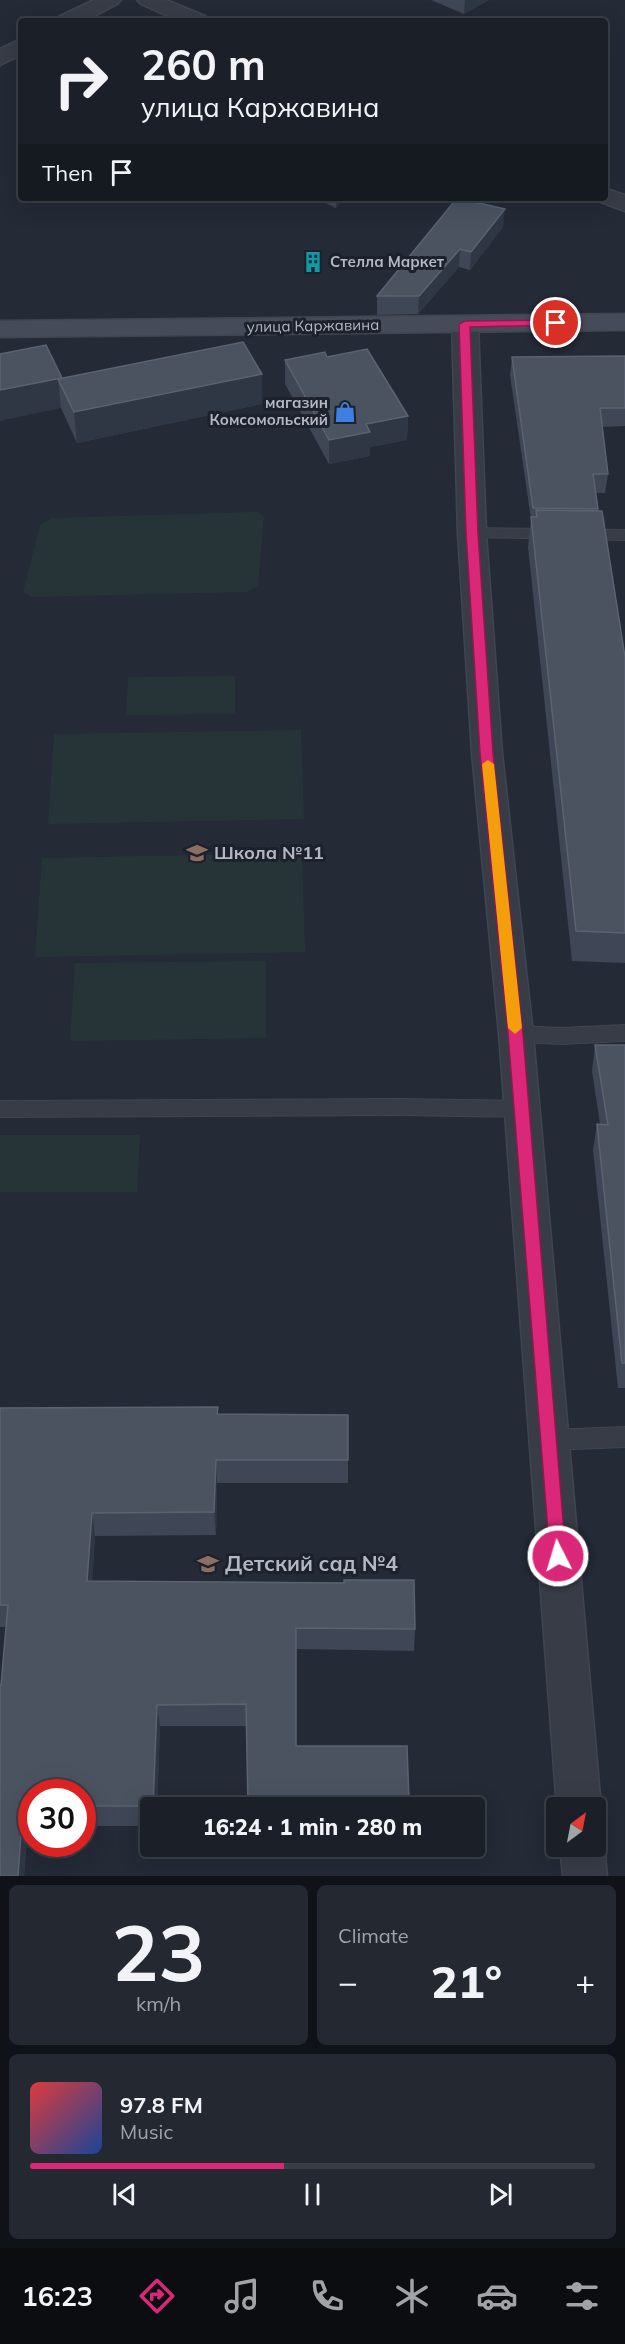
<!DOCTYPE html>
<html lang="en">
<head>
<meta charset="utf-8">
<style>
  body { margin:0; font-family:Mulish,sans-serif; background:#242830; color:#f1f3f6; height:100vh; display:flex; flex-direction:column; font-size:22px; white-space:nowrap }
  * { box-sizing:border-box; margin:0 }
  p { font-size:20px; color:#a0a3a8 }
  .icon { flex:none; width:33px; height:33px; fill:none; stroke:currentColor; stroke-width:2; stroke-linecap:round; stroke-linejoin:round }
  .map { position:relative; height:1876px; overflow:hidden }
  .side { display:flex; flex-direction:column; gap:9px; padding:9px; background:#0f1216; flex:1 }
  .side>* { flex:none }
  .guide { position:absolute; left:18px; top:18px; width:590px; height:183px; border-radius:6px; box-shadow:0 6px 24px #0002,0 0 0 2px #393e45; background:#1b2028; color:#f1f3f6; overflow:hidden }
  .needle { width:39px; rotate:32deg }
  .tools { position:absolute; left:546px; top:1797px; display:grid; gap:12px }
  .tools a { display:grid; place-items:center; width:60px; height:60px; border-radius:6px; background:#1b2028; box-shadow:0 6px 24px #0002,0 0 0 2px #393e45; font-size:30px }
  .speed { position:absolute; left:18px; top:1779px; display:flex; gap:12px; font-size:30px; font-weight:700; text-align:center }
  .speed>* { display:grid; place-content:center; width:78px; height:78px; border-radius:50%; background:#1b2028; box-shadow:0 6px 24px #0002,0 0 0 2px #393e45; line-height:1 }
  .speed .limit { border:9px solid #d22; background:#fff; color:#111 }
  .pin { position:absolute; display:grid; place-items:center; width:51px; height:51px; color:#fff; margin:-26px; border:3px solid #fff; border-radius:50%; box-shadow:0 2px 6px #0007 }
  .me { position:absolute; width:66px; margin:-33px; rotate:355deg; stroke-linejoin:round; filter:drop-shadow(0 0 4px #0008) }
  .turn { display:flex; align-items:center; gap:21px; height:126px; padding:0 24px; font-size:27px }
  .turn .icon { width:78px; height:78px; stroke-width:2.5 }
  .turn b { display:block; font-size:42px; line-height:51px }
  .then { display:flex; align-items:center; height:57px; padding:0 24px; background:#0003; gap:12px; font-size:22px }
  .big { font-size:45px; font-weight:800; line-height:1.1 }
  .side .card { flex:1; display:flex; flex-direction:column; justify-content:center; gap:9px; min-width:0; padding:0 21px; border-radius:9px; background:#242830 }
  .side .dial { align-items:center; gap:0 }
  .dial b { font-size:78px; line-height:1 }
  .song { display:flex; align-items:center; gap:18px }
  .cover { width:72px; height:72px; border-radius:9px; background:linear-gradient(135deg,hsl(0 70% 55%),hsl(220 70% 35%)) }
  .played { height:6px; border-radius:3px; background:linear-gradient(90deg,#db2777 45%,#393e45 45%) }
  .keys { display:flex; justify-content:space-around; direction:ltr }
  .heat { display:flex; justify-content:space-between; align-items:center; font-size:33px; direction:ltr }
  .side .tiles { flex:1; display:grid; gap:9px; grid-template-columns:1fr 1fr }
  .card:last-child { grid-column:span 2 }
  .trip { position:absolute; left:140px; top:1797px; width:345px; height:60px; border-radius:6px; background:#1b2028; box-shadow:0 6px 24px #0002,0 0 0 2px #393e45; font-weight:800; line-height:60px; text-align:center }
  .tab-bar { display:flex; height:96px; justify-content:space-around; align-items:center; background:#0b0d10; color:#a0a3a8 }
  .tab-bar .icon { width:42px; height:42px }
  .tab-bar .active { color:#db2777 }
  .tab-bar b { font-size:27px; color:#f1f3f6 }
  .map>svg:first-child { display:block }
</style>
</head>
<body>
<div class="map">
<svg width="625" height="1876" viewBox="0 0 625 1876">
  <rect width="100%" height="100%" fill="#242a36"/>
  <g fill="#263438">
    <polygon points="258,512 264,517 258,586 246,592 31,597 23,592 40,525 52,518"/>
    <polygon points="235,676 235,714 126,715 128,677"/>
    <polygon points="301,730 304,819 48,824 54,734"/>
    <polygon points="302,853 305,952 35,957 42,858"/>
    <polygon points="266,961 266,1038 70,1041 75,963"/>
    <polygon points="0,1135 140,1135 137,1192 0,1192"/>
  </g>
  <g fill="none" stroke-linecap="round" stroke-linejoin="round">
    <defs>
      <g id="lane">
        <polygon points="472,528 625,530 625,540 466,537 464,533 466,529"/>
        <polygon points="625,1025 625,1041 561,1044 516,1042 509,1040 506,1034 509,1028 516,1026 561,1028"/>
        <polygon points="399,1099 521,1101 528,1103 531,1109 528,1115 521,1117 399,1115 0,1117 0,1101"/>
        <polygon points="625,1427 625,1447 548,1450 540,1447 536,1440 540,1433 548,1430"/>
      </g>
      <g id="street">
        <polygon points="94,0 121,0 117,4 85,21 57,21 60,16"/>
        <polygon points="137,0 166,0 205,16 208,21 179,21 141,4"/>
        <polygon points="21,39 21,55 0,65 0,49"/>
        <polygon points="604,188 625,195 625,211 596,200 594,198 604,198"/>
        <polygon points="465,316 474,319 478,324 486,533 502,753 533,1034 601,1808 596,1821 596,1808 557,1808 499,1034 472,753 458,533 452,324 456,319"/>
        <polygon points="596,1829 604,1846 607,1876 563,1876 560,1846 596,1846"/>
      </g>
      <polygon id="secondary" points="625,314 625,330 0,337 0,321"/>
    </defs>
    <use href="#lane" stroke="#404550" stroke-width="2"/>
    <use href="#street" stroke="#404550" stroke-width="3"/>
    <use href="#secondary" stroke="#404550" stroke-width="3"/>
    <use href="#lane" fill="#373c47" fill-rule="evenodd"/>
    <use href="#street" fill="#373c47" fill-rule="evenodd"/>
    <use href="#secondary" fill="#464b5a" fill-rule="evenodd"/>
  </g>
  <g fill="#3f4655">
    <polygon points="431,0 489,0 464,14"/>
    <polygon points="315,198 343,198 336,208"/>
    <polygon points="457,198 503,227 470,270 459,267 418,314 377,315 377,296"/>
    <polygon points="0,354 62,378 262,374 262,404 77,443 61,408"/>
    <polygon points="625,356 625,426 602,427 608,474 605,493 596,493 598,511 625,657 625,963 572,961 528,547 531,519 510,375 512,357"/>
    <polygon points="327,357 408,416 407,440 370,447 370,456 329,464 285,384 285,360"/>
    <polygon points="595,1045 625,1045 625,1388 618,1388 593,1150 597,1124 600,1124 592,1071"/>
    <polygon points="218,1407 218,1414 348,1460 348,1483 217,1483 216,1535 95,1536 92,1581 415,1629 414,1651 296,1649 296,1746 409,1800 409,1808 248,1808 246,1726 160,1726 157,1808 150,1808 150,1826 82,1826 82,1792 32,1792 32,1826 28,1826 24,1876 0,1876 1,1685 6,1627 0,1627 0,1408"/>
  </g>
  <g fill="#2f3644">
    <polygon points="465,0 489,0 464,14"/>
    <polygon points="336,198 343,198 336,208"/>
    <polygon points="505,209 503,227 470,270 471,252"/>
    <polygon points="460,249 459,267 418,314 419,296"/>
    <polygon points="262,374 262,404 77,443 74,412"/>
    <polygon points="62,378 58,379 61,408 0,421 0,390"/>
    <polygon points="408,416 407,440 370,447 370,456 329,464 329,440 366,424"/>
    <polygon points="216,1460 217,1483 216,1535 214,1512"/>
    <polygon points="92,1513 95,1536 91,1604 87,1581"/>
    <polygon points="157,1705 160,1726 157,1808 153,1808"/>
    <polygon points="23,1806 28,1826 24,1876 18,1876"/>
  </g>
  <g fill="#4b5361" stroke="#5b6270" stroke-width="1.5">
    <polygon points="457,198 505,209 471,252 460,249 419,296 377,296"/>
    <polygon points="243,342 262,374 74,412 58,379"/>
    <polygon points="46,345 62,378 0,390 0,354"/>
    <polygon points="367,349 408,416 366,424 370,432 329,440 285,360 325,352 327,357"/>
    <polygon points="625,356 625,408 600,408 608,474 593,474 598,509 533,508 512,357"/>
    <polygon points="536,510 602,511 625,657 625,933 576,931 531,517 537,517"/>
    <polygon points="595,1045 625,1045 625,1363 622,1363 597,1124 608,1125"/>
    <polygon points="218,1407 217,1414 348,1415 348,1460 216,1460 214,1512 92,1513 87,1581 344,1583 344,1580 414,1580 415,1629 296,1628 296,1746 407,1746 409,1800 301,1804 301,1808 248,1808 246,1704 157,1705 153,1806 82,1806 82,1792 32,1792 32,1806 23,1806 18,1876 0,1876 0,1685 1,1685 8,1605 0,1605 0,1408"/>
  </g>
  <polygon fill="#db2777" stroke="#8e194d" stroke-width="1.5" points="556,320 560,320 560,325 470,327 478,533 493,753 523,1034 566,1556 564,1561 558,1563 552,1561 550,1556 508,1034 480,753 466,533 459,324 465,321"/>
  <polygon fill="#f59e0b" points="488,760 494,764 522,1028 515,1034 508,1028 482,764"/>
  <defs>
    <symbol id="building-bare" viewBox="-9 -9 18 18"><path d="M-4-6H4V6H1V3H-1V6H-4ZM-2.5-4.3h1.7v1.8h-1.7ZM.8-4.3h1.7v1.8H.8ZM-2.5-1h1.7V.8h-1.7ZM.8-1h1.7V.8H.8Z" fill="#0f9aa8" stroke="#1c212c" stroke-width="2.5" paint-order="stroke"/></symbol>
    <symbol id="shop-bare" viewBox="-9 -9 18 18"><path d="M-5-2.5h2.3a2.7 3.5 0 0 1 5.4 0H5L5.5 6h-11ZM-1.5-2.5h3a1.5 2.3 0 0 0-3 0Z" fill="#3f7fe0" stroke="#1c212c" stroke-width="2.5" paint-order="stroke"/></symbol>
    <symbol id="school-bare" viewBox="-9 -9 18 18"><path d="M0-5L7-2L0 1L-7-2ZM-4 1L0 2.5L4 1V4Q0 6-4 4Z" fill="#8d6e63" stroke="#1c212c" stroke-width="2.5" paint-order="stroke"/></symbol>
  </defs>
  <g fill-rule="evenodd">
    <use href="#building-bare" x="298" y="247" width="30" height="30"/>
    <use href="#shop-bare" x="330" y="397" width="30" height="30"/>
    <use href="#school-bare" x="182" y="838" width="30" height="30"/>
    <use href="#school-bare" x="193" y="1549" width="30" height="30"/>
  </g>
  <g text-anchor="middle" stroke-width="6" stroke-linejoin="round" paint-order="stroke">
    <g font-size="15" font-weight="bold" fill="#b2b7c3" stroke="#1c212c" text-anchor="start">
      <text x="330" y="267">Стелла Маркет</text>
      <text x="328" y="408" text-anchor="end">магазин<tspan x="328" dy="17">Комсомольский</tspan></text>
    </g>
    <g font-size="15" fill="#b2b7c3" stroke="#1c212c">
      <text transform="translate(313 326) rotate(-1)" y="5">улица Каржавина</text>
    </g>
    <g font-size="18" font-weight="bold" fill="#b2b7c3" stroke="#1c212c" text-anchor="start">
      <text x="214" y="859">Школа №11</text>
    </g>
    <g font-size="21" font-weight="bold" fill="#b2b7c3" stroke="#1c212c" text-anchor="start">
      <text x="225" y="1571">Детский сад №4</text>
    </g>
  </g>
</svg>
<div class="tools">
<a><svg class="needle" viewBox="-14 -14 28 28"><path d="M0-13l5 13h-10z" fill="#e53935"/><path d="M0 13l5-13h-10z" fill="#a0a3a8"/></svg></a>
</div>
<div class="speed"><div class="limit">30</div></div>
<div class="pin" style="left:556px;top:323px;background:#d93025"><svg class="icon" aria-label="arrive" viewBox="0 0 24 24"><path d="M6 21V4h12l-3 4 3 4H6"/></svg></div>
<svg class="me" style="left:558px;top:1556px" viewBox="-20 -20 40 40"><circle r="17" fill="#db2777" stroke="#fff" stroke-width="3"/><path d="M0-11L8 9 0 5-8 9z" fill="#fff"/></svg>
<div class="trip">16:24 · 1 min · 280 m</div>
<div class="guide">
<div class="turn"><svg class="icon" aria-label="right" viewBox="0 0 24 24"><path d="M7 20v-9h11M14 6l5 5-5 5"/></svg><div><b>260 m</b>улица Каржавина</div></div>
<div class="then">Then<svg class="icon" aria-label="arrive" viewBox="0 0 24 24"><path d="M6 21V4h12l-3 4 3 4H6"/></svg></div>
</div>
</div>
<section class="side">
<div class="tiles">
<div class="card dial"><b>23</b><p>km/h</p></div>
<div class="card"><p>Climate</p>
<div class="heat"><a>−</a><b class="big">21°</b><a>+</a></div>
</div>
<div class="card">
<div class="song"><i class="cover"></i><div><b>97.8 FM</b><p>Music</p></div></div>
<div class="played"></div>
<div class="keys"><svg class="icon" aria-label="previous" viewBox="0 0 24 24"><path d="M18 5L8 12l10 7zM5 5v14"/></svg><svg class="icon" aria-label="pause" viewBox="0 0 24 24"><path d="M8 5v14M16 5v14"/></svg><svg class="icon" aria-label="next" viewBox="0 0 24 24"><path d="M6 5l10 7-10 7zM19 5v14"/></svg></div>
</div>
</div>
</section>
<nav class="tab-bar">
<b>16:23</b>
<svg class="icon active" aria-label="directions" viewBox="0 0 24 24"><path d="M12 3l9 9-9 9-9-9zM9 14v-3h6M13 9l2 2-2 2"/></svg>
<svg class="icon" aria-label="music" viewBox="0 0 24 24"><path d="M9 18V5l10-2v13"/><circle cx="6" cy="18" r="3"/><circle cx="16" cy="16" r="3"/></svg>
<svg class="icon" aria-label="phone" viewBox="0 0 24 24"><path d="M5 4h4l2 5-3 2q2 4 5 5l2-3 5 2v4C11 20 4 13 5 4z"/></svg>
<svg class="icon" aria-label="climate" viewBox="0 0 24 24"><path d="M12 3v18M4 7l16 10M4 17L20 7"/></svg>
<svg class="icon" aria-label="car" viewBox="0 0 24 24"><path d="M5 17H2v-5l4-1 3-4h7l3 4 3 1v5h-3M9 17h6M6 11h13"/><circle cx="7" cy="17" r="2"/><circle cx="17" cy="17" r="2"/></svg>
<svg class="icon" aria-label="filters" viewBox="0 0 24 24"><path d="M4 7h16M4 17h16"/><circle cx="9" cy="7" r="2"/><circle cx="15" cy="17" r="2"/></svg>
</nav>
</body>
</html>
